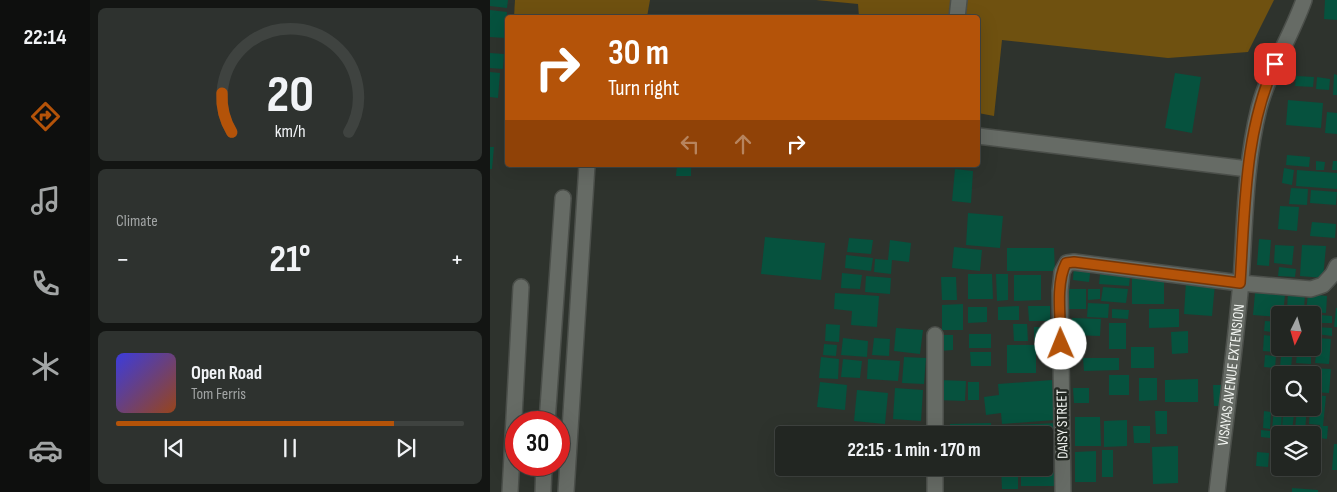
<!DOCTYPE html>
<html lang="en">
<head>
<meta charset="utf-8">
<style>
  body { margin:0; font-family:"Sofia Sans Condensed",sans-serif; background:#2e322f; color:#f1f3f6; height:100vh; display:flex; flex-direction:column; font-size:19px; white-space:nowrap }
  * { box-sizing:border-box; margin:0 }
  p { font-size:16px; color:#a2a5a5 }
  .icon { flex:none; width:28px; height:28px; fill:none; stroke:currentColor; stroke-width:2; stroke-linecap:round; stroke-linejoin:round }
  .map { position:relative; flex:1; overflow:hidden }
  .sheet { display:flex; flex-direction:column; gap:8px; padding:8px; background:#131513; width:400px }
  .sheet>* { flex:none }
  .hud { position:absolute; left:15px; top:15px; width:475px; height:152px; border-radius:5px; box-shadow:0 5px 20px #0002,0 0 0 1px #3f4340; background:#b45309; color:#fff; overflow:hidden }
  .needle { width:32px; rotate:185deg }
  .buttons { position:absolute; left:781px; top:306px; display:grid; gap:10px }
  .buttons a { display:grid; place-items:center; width:50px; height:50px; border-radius:5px; background:#222622; box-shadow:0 5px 20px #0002,0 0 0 1px #3f4340; font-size:25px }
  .speed { position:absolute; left:15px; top:411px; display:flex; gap:10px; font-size:25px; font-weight:700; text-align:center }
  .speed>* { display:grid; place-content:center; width:65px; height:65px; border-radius:50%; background:#222622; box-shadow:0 5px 20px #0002,0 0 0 1px #3f4340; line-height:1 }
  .speed .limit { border:8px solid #d22; background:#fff; color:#111 }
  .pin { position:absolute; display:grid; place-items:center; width:42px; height:42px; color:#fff; margin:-21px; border-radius:10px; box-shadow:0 2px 8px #0006 }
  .me { position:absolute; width:55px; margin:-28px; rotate:359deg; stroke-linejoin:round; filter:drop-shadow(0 0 4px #0008) }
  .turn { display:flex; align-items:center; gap:18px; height:105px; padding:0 20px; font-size:22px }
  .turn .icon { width:65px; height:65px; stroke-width:2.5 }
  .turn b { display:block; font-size:35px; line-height:42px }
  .lanes { display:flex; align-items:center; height:48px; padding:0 20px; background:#0003; justify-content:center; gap:25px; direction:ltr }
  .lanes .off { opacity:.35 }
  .big { font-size:38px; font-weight:700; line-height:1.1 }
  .sheet .card { flex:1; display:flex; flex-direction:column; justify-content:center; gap:8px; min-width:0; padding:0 18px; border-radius:8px; background:#2e322f }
  .sheet .dial { align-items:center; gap:0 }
  .dial svg { height:130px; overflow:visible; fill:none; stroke:#3f4340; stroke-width:7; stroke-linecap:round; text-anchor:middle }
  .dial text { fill:#f1f3f6; stroke:none }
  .song { display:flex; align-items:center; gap:15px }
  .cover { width:60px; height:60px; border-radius:8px; background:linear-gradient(135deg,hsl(240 70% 55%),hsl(20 70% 35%)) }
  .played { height:5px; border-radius:2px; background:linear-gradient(90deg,#b45309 80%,#3f4340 80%) }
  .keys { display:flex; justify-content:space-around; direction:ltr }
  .heat { display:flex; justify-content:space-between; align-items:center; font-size:28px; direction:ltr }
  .trip { position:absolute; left:285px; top:426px; width:278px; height:50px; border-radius:5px; background:#222622; box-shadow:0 5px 20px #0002,0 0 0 1px #3f4340; font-weight:700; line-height:50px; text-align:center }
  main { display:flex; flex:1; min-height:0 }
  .dock { display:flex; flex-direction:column; width:90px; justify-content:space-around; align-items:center; background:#0e0f0e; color:#a2a5a5 }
  .dock .icon { width:35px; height:35px }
  .dock .active { color:#b45309 }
  .dock b { font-size:22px; color:#f1f3f6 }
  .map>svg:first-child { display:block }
</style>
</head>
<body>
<main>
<nav class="dock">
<b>22:14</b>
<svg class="icon active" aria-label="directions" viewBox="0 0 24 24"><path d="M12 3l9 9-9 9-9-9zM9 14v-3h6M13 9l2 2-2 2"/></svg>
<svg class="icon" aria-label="music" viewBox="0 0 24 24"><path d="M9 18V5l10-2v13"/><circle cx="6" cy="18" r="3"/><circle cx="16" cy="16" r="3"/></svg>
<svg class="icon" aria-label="phone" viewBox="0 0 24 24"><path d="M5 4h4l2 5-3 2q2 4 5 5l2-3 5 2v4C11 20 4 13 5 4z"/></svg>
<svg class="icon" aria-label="climate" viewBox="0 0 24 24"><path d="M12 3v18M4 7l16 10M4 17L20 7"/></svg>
<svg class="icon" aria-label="car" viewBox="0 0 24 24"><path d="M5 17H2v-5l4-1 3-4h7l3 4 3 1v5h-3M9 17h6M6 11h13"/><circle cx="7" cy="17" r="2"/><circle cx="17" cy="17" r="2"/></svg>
</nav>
<section class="sheet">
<div class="card dial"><svg viewBox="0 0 100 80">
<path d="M14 69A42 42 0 1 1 86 69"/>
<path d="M14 69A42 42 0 0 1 8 45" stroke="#b45309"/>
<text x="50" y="56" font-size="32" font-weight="700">20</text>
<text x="50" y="72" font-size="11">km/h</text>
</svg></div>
<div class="card"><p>Climate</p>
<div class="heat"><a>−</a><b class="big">21°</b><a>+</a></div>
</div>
<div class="card">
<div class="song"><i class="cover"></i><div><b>Open Road</b><p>Tom Ferris</p></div></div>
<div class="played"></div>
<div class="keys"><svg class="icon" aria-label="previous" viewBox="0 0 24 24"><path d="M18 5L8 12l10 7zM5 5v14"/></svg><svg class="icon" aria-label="pause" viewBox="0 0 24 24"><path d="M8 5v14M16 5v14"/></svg><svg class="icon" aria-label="next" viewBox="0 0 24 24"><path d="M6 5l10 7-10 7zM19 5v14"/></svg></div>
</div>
</section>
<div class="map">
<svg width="847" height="492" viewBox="0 0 847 492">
  <rect width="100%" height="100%" fill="#2e332d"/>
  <g fill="#6f5110">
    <polygon points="25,0 160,0 157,17 24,17"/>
    <polygon points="326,0 784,0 758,52 678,58 512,40 504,116 488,113 488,18 369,17 368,4"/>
  </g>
  <g fill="#06523e">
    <polygon points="0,0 18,0 17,8 0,6"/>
    <polygon points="835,0 847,0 847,20 834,19"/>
    <polygon points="0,10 17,12 15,38 0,37"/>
    <polygon points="0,53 14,54 13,69 0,68"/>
    <polygon points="0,72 10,73 8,98 0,97"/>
    <polygon points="685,73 711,77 702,133 675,128"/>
    <polygon points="844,74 847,75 847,95 843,95"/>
    <polygon points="806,76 824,77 823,87 805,86"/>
    <polygon points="827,77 840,79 839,90 826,89"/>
    <polygon points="798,100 833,103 831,128 796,125"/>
    <polygon points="837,112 847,113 847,134 835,133"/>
    <polygon points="0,147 4,147 2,169 0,169"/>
    <polygon points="797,155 820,157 819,167 796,165"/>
    <polygon points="826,161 835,162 834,170 826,170"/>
    <polygon points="843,161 847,161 847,170 842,170"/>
    <polygon points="187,165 201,165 201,176 186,176"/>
    <polygon points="794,168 804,170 802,185 792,183"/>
    <polygon points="465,169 483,171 481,203 462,201"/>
    <polygon points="807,170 847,173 847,189 806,186"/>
    <polygon points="801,188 818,189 817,205 799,204"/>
    <polygon points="821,190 847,192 846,205 820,203"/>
    <polygon points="790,206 809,207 807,231 788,229"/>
    <polygon points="478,213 513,216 510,248 476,245"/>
    <polygon points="822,222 846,224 845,238 820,236"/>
    <polygon points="275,237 335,243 331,280 271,274"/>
    <polygon points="359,238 383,240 381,254 357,252"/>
    <polygon points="769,239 781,240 779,266 767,265"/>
    <polygon points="400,240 421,243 419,262 402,260 401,274 384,272 385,259 398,260"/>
    <polygon points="785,245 804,246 802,265 784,263"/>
    <polygon points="812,245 836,246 833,278 810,276"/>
    <polygon points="464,247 492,250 490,271 462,268"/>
    <polygon points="517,248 564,248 565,271 517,271"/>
    <polygon points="356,255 383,258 381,271 355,268"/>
    <polygon points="584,265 601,266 599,282 583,280"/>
    <polygon points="789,267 806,269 805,277 788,276"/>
    <polygon points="352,273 372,275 370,289 351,288"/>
    <polygon points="478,274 502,274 503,299 478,299"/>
    <polygon points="506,274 518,274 518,300 507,301"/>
    <polygon points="610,274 640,276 639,286 609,284"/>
    <polygon points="524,275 551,275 551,300 524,301"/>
    <polygon points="376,276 401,278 400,294 375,292"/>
    <polygon points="451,277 466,277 467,300 452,300"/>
    <polygon points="674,277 674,304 642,304 642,278"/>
    <polygon points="696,282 725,284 722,316 694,314"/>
    <polygon points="613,287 638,289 636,303 611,301"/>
    <rect x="579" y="289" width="17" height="20"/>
    <polygon points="598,289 610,289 610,299 598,300"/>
    <polygon points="798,292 815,293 814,311 797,309"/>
    <polygon points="345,293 389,296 387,327 361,325 362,311 344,309"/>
    <polygon points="765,293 795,295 793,315 790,315 790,317 763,315"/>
    <polygon points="818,294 837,296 836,313 816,312"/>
    <polygon points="598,303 619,304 618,318 597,317"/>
    <polygon points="473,304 473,330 452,330 452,305"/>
    <polygon points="529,306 529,320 508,320 508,307"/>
    <polygon points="538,306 560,306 560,321 539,321"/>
    <polygon points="478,307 497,307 497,322 478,323"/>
    <polygon points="846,308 847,308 847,327 844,327"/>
    <polygon points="622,309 639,310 638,319 622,318"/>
    <polygon points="659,309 689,309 689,327 659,328"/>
    <polygon points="830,315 842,316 842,323 830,323"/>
    <polygon points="582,318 611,319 610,336 581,335"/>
    <polygon points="775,321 790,322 790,333 774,331"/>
    <rect x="619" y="323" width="17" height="26"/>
    <polygon points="336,324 350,325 349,342 335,341"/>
    <polygon points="523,324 537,324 538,341 524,341"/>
    <rect x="544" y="327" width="17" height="14"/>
    <polygon points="827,327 842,328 842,336 827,334"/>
    <polygon points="406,328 433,330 430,354 404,351"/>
    <polygon points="698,331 698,353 682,354 681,332"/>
    <rect x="479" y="334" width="22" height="14"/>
    <polygon points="448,335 463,335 463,350 449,351"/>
    <polygon points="774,335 790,337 790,348 800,348 799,353 773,351"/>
    <polygon points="353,338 378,341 377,357 351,355"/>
    <polygon points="384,338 400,339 399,356 382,355"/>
    <polygon points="828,338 841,339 839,364 825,363"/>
    <polygon points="334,344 347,345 346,356 333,355"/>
    <rect x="517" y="345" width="29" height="28"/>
    <rect x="641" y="347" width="23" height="21"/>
    <polygon points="803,348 821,348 821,352 802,350"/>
    <polygon points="480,352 501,352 501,366 481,366"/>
    <polygon points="807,353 821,355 821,364 806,363"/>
    <polygon points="775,355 786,356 785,368 774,367"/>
    <polygon points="791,356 802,357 801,368 790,367"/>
    <polygon points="331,357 349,359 348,379 329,378"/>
    <polygon points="414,357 436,358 434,384 412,383"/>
    <polygon points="593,358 629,358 629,370 594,371"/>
    <polygon points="353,359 372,361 370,378 351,377"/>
    <polygon points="378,359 410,361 408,381 377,379"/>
    <polygon points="820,368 841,369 839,393 822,392 822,375 819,375"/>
    <polygon points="782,372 791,373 790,378 782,377"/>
    <rect x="619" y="375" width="20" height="20"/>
    <polygon points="649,378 667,378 667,400 649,401"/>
    <polygon points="708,379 708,402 675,402 675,380"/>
    <polygon points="448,380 476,381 475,401 446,400"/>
    <polygon points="562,380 565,420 512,424 511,413 496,415 494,397 509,395 508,384"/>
    <polygon points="330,382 357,385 355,410 327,407"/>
    <rect x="478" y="382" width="11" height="18"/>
    <polygon points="723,385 732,385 732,406 724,406"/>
    <polygon points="405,388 433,390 431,421 403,419"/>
    <polygon points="583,388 599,388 599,403 584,403"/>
    <polygon points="782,388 790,389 790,400 781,399"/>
    <polygon points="367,390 398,393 395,424 364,421"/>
    <polygon points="822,395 836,396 833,426 838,426 837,439 829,438 830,425 819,424 820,408 822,408"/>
    <polygon points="784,405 792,408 791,433 782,432"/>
    <polygon points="807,408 817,408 815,430 805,429"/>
    <polygon points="665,411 677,411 677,434 666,434"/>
    <polygon points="774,411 781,412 780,429 773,428"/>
    <polygon points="793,414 804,415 802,430 792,430"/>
    <polygon points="585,417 610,417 611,446 585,446"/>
    <polygon points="637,420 637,446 614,447 614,421"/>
    <polygon points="501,423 501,435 460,435 460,424"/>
    <polygon points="566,423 567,445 554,446 554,435 510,435 509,426"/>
    <polygon points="643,426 660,426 660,443 644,443"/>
    <polygon points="407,427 407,435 383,435 382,428"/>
    <polygon points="771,430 780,431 780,438 771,437"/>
    <polygon points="844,444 847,444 847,470 842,470"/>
    <polygon points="688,446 688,483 663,484 662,447"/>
    <rect x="612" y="450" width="11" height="27"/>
    <polygon points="606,451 606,482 585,482 585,452"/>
    <polygon points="767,452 779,453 778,467 766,466"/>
    <polygon points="554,454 566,454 566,486 531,486 531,468 554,468"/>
    <polygon points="461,468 503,468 503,472 461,473"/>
    <polygon points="511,468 528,468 528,489 512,489"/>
    <polygon points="802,488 828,490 828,492 802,492"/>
  </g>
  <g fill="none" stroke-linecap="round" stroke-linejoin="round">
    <defs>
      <g id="minor">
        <polyline points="467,18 469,0"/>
        <polyline points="488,136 758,169"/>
        <polyline points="445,335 445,435"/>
        <polyline points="57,422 73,198"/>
        <polyline points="445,468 445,492"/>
        <polyline points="20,492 31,287"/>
        <polyline points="53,492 54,465"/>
        <polyline points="76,492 97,165"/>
        <polyline points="573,492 570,291 572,272 577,263 584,262 750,283 821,289 833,285 843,274 847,266"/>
        <path id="s1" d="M727 492C735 422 745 352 751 281 755 223 755 165 769 108 779 70 801 37 814 0"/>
      </g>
    </defs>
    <use href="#minor" stroke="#4b4f4a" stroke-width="18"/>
    <use href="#minor" stroke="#666b65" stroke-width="15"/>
  </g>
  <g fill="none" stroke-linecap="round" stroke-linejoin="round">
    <defs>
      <path id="route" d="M571 344C571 320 565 285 576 263L584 262 750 283C755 210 754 132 785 64"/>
    </defs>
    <use href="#route" stroke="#753606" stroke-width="12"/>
    <use href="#route" stroke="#b45309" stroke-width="9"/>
  </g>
  <g text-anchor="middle" stroke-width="5" stroke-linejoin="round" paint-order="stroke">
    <g font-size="15" fill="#f2f5f1" stroke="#242923">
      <text dy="5" stroke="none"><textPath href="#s1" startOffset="118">VISAYAS AVENUE EXTENSION</textPath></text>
      <text transform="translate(572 424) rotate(-91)" y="5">DAISY STREET</text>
    </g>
  </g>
</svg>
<div class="buttons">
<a><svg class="needle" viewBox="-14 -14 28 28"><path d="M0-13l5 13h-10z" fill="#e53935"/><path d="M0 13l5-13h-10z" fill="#a2a5a5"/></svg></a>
<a><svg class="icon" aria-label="search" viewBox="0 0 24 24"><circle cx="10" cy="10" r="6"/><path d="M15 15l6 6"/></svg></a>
<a><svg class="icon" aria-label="layers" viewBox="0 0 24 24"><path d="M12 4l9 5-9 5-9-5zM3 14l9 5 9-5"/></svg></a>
</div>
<div class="speed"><div class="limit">30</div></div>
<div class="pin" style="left:785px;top:64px;background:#d93025"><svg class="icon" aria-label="arrive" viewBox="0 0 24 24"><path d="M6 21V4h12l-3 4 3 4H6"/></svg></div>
<svg class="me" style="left:571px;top:344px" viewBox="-20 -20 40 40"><circle r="19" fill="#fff"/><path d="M0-13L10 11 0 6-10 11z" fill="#b45309"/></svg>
<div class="trip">22:15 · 1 min · 170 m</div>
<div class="hud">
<div class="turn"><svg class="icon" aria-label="right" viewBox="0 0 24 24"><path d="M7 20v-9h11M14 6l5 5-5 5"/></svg><div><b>30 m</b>Turn right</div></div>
<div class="lanes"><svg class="icon off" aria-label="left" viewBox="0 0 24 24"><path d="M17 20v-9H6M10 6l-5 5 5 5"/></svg><svg class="icon off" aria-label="ahead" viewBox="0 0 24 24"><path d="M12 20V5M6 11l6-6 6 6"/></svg><svg class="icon" aria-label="right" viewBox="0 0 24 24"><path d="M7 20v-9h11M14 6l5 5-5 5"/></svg></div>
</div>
</div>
</main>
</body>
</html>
